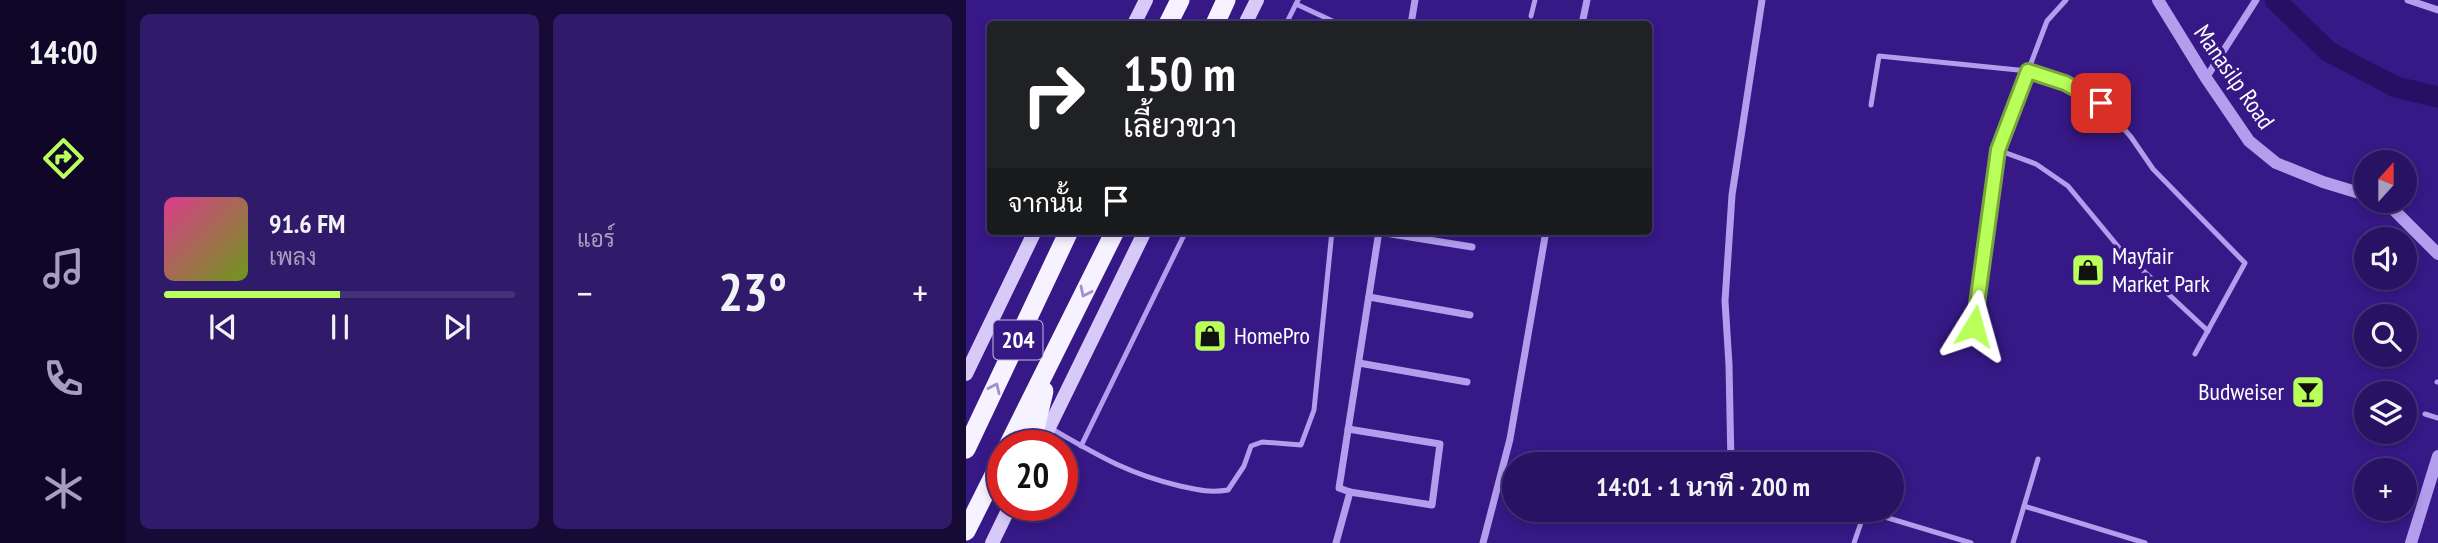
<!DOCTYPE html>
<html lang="th">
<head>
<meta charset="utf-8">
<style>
  body { margin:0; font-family:"PT Sans Narrow",Sarabun,sans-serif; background:#301b6a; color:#f1f3f6; height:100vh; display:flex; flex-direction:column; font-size:26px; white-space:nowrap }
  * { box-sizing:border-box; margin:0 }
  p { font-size:23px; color:#a59ebf }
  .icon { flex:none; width:38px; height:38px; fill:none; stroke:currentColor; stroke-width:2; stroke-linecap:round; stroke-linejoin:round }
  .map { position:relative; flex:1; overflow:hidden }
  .details { display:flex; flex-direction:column; gap:14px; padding:14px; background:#160a37; width:840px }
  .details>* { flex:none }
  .guide { position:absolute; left:21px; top:21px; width:665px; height:214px; border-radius:7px; box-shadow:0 4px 10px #0003,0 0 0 2px #443278; background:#202124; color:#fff; overflow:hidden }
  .needle { width:46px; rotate:21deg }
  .tools { position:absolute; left:1388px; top:150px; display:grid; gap:14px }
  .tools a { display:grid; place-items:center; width:63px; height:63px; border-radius:50%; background:#281264; box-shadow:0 4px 10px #0003,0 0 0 2px #443278; font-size:35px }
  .speed { position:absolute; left:21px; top:430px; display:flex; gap:14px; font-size:35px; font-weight:700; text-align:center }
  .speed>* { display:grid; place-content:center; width:91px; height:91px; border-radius:50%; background:#281264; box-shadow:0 4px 10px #0003,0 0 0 2px #443278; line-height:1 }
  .speed .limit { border:10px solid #d22; background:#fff; color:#111 }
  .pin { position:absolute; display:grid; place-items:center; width:60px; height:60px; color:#fff; margin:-30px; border-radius:14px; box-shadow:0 4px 10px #0006 }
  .me { position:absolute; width:77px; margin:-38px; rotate:8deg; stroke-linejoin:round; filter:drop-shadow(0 0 5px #0008) }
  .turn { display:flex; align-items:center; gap:24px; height:147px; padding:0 21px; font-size:32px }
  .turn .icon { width:91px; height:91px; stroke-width:2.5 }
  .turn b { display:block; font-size:49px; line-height:60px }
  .then { display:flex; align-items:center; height:66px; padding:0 21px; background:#0003; gap:14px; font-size:26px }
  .big { font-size:52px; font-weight:700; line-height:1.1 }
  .details .widget { flex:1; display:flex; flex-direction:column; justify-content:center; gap:10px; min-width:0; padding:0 24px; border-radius:10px; background:#301b6a }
  .song { display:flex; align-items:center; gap:21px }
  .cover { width:84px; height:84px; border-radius:10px; background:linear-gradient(135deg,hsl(330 70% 55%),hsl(80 70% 35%)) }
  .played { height:7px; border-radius:4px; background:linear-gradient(90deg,#b9ff5a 50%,#443278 50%) }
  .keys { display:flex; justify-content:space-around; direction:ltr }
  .heat { display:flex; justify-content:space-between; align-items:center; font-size:38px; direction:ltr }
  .details .tiles { flex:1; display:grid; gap:14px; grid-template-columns:repeat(2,1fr) }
  .trip { position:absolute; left:536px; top:452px; width:402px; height:70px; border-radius:35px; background:#281264; box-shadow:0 4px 10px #0003,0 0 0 2px #443278; font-weight:700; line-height:70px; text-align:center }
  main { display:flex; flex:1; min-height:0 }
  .tabs { display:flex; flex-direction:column; width:126px; justify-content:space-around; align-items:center; background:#100728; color:#a59ebf }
  .tabs .icon { width:49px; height:49px }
  .tabs .active { color:#b9ff5a }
  .tabs b { font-size:32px; color:#f1f3f6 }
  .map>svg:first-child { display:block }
</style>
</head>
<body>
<main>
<nav class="tabs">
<b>14:00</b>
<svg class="icon active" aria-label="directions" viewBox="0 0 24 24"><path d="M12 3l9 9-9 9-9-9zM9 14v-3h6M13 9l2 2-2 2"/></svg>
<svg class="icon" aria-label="music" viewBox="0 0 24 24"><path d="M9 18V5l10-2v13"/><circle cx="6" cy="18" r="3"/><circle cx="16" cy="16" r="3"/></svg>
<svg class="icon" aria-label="phone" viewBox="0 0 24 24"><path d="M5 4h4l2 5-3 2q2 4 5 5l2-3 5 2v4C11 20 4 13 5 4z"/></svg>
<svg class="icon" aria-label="climate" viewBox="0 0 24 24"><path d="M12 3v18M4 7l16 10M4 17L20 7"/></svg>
</nav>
<section class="details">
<div class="tiles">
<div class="widget">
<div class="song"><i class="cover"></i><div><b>91.6 FM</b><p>เพลง</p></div></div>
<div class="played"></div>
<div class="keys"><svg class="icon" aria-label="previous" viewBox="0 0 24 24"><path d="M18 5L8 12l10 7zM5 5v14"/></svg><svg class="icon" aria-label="pause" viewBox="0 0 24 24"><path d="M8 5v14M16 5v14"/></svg><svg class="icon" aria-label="next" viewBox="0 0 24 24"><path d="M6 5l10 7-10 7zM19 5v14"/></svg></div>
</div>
<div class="widget"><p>แอร์</p>
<div class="heat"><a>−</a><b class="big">23°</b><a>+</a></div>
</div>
</div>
</section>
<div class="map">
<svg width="1472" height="543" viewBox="0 0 1472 543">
  <rect width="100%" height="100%" fill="#361886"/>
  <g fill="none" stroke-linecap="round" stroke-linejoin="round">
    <polyline stroke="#270f63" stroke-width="21" points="1309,0 1363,52 1430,87 1472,97"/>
    <g stroke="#b29eed" stroke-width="5">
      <polyline points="330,4 373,24"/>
      <polyline points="565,16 569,0"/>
      <polyline points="320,24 332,0"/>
      <polyline points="905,105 913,56 1062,71 1099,83 1135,103 1165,137 1187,169 1279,263 1229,354"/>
      <polyline points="1032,150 1070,164 1102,186 1155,250 1242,331"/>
      <polyline points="1008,326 1032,150 1081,21 1100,0"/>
      <polyline points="1471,382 1472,382"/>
      <polyline points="1459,414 1472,418"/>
      <path d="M86 429C131 455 162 474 214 486 232 490 244 493 262 490L278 466 285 446 296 442 335 445 348 410 366 231"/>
      <polyline points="115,446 220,231"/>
      <polyline points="1058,506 1179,543"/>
      <polyline points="888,543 899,511 1005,543"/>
      <polyline points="1047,543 1072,459"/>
    </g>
    <g stroke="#b29eed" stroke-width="7">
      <polyline points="1442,0 1472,10"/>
      <polyline points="445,24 449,0"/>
      <polyline points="616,24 621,0"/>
      <polyline points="1240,78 1290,0"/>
      <polyline points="413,232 506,247"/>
      <polyline points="403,297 504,315"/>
      <polyline points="393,363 501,382"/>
      <polyline points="382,429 474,444 466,505 384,492"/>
      <polyline points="765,464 763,365 759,301 766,195 796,0"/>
      <polyline points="370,543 384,492 373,488 413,231"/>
      <polyline points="517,543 544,439 580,231"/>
    </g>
    <g stroke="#b29eed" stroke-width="12">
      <polyline points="1192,0 1240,78 1283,141 1310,163 1357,182 1400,195"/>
      <polyline points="1412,201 1428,210 1472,254"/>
      <polyline points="1445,543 1472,456"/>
    </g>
    <g stroke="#d7caf9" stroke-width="14">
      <polyline points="168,24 180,0"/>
      <polyline points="279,24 291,0"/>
      <polyline points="0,374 69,231"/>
      <polyline points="74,446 179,231"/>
      <polyline points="26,543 44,506"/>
    </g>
    <g stroke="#f6f2ff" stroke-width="19">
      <polyline points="202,24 214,0"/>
      <polyline points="249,24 260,0"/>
      <polyline points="42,446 149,231"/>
      <polyline points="65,446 78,391"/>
      <polyline points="0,449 103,231"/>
      <polyline points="0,531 37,457"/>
    </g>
  </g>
  <defs><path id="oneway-chevron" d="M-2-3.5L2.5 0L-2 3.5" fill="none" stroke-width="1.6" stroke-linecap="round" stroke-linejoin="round" transform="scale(1.75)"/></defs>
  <g stroke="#a090c9">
    <use href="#oneway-chevron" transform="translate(119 292) rotate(116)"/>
    <use href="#oneway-chevron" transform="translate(29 388) rotate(-65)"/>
  </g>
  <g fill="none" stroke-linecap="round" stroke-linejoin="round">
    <defs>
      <polyline id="route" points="1008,326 1032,150 1062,71 1099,83 1135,103"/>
    </defs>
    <use href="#route" stroke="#78a63a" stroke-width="18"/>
    <use href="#route" stroke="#b9ff5a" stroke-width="12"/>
  </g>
  <defs>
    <symbol id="shop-square" viewBox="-11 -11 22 22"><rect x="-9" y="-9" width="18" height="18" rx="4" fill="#b9ff5a" stroke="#361886"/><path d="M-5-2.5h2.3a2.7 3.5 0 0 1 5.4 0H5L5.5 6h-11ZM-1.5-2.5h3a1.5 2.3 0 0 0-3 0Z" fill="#111"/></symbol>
    <symbol id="bar-square" viewBox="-11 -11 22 22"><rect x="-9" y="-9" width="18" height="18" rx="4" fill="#b9ff5a" stroke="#361886"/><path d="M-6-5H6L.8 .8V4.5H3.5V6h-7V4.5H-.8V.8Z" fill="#111"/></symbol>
  </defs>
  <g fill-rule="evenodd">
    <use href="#shop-square" x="1103" y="251" width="38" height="38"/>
    <use href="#shop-square" x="225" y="317" width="38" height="38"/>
    <use href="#bar-square" x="1323" y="373" width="38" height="38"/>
  </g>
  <g text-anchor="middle" stroke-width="7" stroke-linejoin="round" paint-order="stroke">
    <rect fill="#361886" stroke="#c3badb" stroke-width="2" x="27.5" y="320.5" width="49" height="39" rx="5"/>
    <g font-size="23" font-weight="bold" fill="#fff">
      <text x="52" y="348">204</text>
    </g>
    <g font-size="24" fill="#fff" stroke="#361886">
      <text transform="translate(1268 77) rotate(55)" y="8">Manasilp Road</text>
    </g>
    <g font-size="24" fill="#fff" stroke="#361886" text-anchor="start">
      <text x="1146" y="264">Mayfair<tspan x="1146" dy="28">Market Park</tspan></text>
      <text x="268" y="344">HomePro</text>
      <text x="1318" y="400" text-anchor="end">Budweiser</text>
    </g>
  </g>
</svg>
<div class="tools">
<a><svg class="needle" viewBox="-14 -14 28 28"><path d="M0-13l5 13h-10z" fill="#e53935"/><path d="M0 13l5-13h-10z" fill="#a59ebf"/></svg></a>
<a><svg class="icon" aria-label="sound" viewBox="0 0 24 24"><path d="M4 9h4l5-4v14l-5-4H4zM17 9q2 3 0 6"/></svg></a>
<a><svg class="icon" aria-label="search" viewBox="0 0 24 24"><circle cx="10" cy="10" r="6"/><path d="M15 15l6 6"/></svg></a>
<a><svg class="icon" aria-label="layers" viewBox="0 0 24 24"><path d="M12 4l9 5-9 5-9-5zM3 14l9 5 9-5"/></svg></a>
<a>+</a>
</div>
<div class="speed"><div class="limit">20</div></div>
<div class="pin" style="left:1135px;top:103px;background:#d93025"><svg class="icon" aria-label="arrive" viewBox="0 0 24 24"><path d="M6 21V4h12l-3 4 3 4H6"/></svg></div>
<svg class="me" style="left:1008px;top:326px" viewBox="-20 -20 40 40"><path d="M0-17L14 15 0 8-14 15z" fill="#b9ff5a" stroke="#fff" stroke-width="4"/></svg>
<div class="trip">14:01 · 1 นาที · 200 m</div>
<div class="guide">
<div class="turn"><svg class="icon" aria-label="right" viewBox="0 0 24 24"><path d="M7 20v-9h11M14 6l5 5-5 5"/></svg><div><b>150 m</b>เลี้ยวขวา</div></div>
<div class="then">จากนั้น<svg class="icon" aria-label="arrive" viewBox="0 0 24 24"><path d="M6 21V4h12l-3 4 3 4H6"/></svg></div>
</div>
</div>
</main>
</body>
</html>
